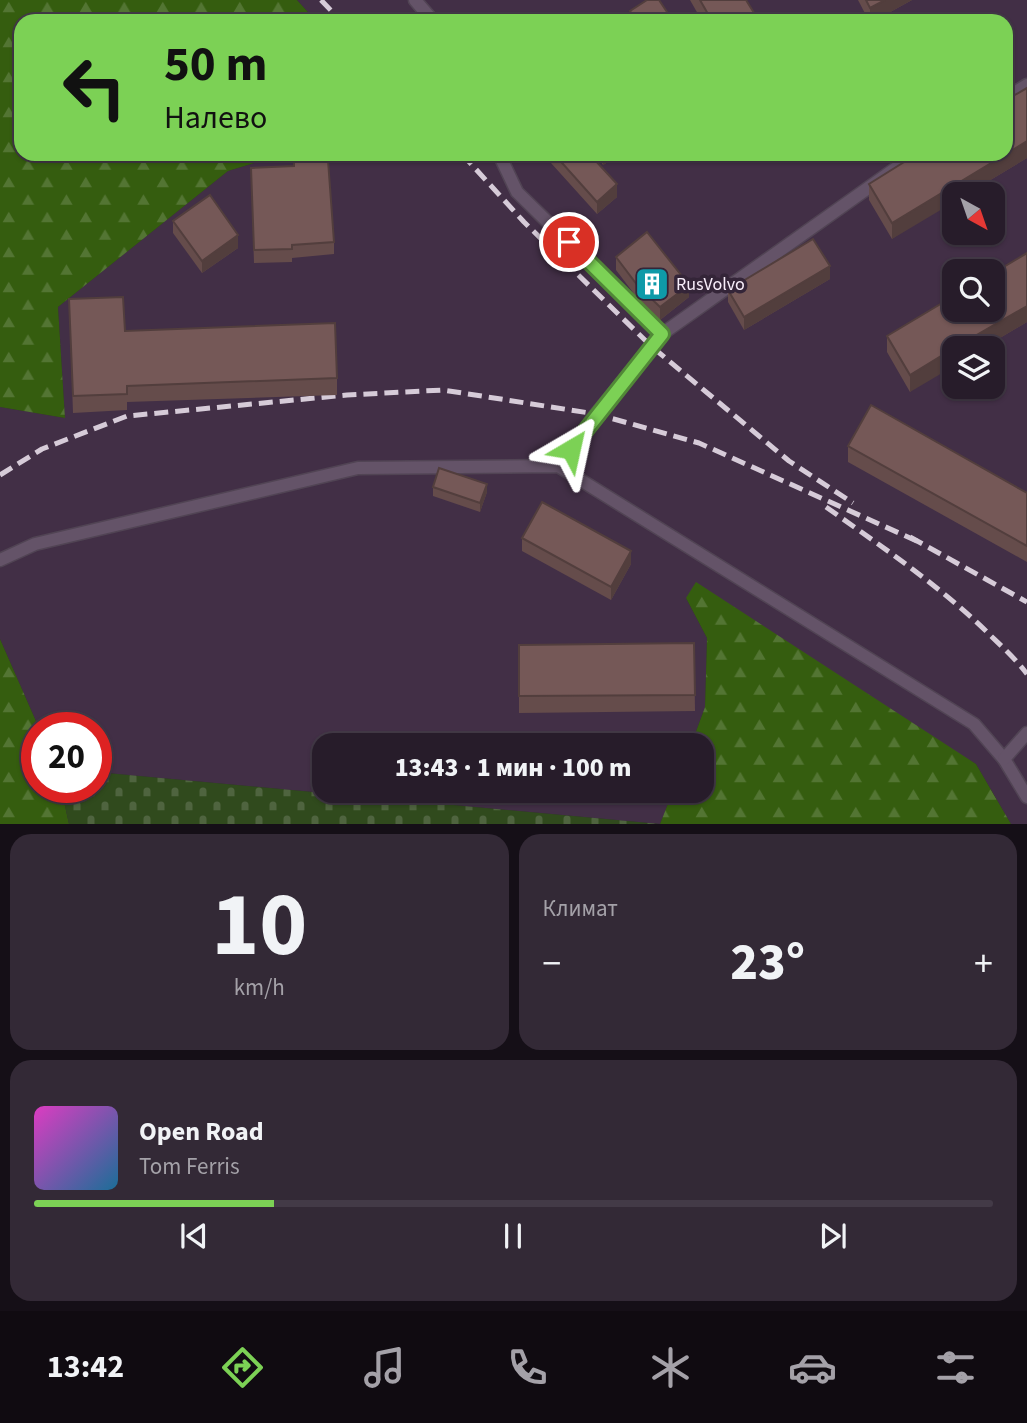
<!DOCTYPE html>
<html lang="ru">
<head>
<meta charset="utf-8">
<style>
	:root { --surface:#271c2a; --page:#332936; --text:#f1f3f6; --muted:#a4a1a8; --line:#433a47; --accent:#7cd155 }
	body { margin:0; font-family:"Source Sans 3",sans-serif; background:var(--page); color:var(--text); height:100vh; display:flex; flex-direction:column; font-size:26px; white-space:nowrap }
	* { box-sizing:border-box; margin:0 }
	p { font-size:23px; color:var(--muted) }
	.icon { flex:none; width:38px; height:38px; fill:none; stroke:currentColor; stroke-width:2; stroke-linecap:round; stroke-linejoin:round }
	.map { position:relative; height:824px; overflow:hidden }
	.sheet { display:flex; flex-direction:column; gap:10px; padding:10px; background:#150f17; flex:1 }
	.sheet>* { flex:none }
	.hud { position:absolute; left:14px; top:14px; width:999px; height:147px; border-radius:21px; box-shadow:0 2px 5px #0004,0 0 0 2px var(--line); background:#7cd155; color:#111; overflow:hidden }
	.needle { width:46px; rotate:140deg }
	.buttons { position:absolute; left:942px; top:182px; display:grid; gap:14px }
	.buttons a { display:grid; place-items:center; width:63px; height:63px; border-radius:14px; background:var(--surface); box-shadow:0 2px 5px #0004,0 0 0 2px var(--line); font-size:35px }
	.speed { position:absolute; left:21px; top:712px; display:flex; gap:14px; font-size:35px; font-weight:700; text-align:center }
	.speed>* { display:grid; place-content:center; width:91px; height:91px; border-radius:50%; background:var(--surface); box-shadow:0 2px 5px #0004,0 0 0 2px var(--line); line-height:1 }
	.speed .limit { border:10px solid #d22; background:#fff; color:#111 }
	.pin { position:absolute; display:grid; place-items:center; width:60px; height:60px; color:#fff; margin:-30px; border:4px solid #fff; border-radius:50%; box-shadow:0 2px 7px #0007 }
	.me { position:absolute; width:77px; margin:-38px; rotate:36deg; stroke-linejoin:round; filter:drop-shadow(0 0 5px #0008) }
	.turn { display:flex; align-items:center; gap:24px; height:147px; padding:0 35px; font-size:32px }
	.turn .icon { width:91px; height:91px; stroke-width:2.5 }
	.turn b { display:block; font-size:49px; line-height:60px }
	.big { font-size:52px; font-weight:800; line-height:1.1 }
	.sheet .widget { flex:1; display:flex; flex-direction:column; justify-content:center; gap:10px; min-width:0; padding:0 24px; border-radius:21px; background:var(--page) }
	.sheet .dial { align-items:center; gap:0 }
	.dial b { font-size:91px; line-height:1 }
	.song { display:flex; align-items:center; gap:21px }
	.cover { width:84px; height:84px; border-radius:10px; background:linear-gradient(135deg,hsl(310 70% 55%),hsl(200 70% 35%)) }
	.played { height:7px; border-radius:4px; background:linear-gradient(90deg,var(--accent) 25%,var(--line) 25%) }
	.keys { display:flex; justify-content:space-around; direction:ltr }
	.heat { display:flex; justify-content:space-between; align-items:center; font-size:38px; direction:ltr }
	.sheet .tiles { flex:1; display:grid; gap:10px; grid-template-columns:1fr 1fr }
	.widget:last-child { grid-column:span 2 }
	.trip { position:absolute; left:312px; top:733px; width:402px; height:70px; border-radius:21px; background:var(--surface); box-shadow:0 2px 5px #0004,0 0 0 2px var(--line); font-weight:800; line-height:70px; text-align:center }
	.tabs { display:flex; height:112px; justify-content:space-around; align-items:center; background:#100b11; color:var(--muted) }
	.tabs .icon { width:49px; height:49px }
	.tabs .current { color:var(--accent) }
	.tabs b { font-size:32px; color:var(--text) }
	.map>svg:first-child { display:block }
	.built { fill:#422f46; fill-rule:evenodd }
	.forest { fill:url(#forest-firs) }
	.cemetery { fill:url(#cemetery-stones) }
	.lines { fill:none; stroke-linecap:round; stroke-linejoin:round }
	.service-casing { stroke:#514454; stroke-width:15 }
	.service { stroke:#645368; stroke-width:12 }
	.rail { stroke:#d6cbd8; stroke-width:5; stroke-dasharray:14 7; stroke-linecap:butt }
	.wall { fill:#654c4b }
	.shaded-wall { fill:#523e3d }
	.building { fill:#755857; stroke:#523e3d; stroke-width:2 }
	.route-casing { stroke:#518837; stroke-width:18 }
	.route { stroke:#7cd155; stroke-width:12 }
	.labels { text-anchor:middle; stroke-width:7; stroke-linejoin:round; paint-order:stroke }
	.poi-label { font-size:18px; fill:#f8eefa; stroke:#342538; text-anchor:start }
</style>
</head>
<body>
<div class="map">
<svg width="1027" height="825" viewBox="0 0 1027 825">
	<defs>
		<pattern id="forest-firs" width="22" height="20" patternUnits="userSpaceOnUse" patternTransform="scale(1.75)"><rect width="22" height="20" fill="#355d0f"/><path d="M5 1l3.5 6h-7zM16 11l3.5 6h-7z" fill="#537533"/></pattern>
		<pattern id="cemetery-stones" width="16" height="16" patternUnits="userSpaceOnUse" patternTransform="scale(1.75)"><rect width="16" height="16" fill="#304a1d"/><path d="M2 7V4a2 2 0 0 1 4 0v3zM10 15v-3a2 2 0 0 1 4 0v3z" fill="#4f643f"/></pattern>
	</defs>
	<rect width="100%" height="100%" fill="#342538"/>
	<path class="built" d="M297 0H1027V824H1011L976 764 686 598 707 638 705 707 691 745 324 746V791H673L660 824 96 772V728H39L0 639V407L65 418 58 307 228 171 284 154H1006V21H316ZM954 194H992V233H954ZM954 271H992V310H954ZM954 348H992V387H954Z"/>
	<g class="forest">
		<path d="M0 0H297L316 21H21V154H284L228 171 58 307 65 418 0 407Z"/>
		<path d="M696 582 976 764 1011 824H660L673 791H702V746L691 745 705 707 707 638 686 598Z"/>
		<path d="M0 639 39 728H37V788H61L69 824H0Z"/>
	</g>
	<path class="cemetery" d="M96 772 660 824H69L61 788H96Z"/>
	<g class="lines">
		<g class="service-casing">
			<g id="service">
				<path d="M415 0 433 21"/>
				<path d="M1006 98 1027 85"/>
				<path d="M499 154 517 192 662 334"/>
				<path d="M558 466 596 414 662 334 916 154"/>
				<path d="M0 560 35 544 358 468 558 466 974 724 1004 759 1027 797"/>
				<path d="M1004 759 1027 733"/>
			</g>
		</g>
		<use href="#service" class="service"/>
		<g class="rail">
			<path d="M321 0 341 21"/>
			<path d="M462 154 524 222 651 346 789 461 853 503"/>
			<path d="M0 475 42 449 127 416 347 395 443 390 596 414 699 443 919 542"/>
			<path d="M826 507C881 546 937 584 986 631 1000 645 1015 658 1027 674"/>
			<path d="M910 537 1027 602"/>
		</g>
	</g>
	<g class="wall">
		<path d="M690 0H746L759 21H702Z"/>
		<path d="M858 0H912L874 21H869Z"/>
		<path d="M630 11 673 21H630Z"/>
		<path d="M1027 88V158L967 194H954L892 239 869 200V184Z"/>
		<path d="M551 154H621L603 165 598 156V163L617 197 597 214 551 163Z"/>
		<path d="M251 168 334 242V254L292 258V262L254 263Z"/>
		<path d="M173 221 238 248 202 273 173 233Z"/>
		<path d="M1027 253V322L983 348H954L910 392 887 352V336Z"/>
		<path d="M616 257 689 297 660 320 638 299 616 270Z"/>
		<path d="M830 279 744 330 728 302V290Z"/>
		<path d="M69 299 125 331 337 378V395L127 402V410L73 413Z"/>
		<path d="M848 446 1027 493V562L848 462Z"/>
		<path d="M433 487 487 492 480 512 433 496Z"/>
		<path d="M522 538 631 564 611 600 522 551Z"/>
		<path d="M694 643 695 711 519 713V645Z"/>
	</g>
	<g class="shaded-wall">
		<path d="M885 0H912L874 21H870V8Z"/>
		<path d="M1027 141V158L967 194H954V202L892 239V223Z"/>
		<path d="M603 154H621L603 165Z"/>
		<path d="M617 184V197L597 214V202Z"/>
		<path d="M238 235V248L202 273V261Z"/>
		<path d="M830 266V279L744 330V317Z"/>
		<path d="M689 285V297L660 320V307Z"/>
		<path d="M1027 306V322L983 348H955Z"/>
		<path d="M954 349V366L910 392V375Z"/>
		<path d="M487 484V492L480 512V503Z"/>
		<path d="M631 551V564L611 600V587Z"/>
	</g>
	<g class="building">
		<path d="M647 0H659L673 21H637L630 11Z"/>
		<path d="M700 0H746L759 21H712Z"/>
		<path d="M866 0H885L870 8Z"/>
		<path d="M1027 88V141L1006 154V100Z"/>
		<path d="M554 154H597L598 155 593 158 617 184 597 202Z"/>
		<path d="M917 154H1006L892 223 869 184Z"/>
		<path d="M328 160 334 242 292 245V249L254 250 251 168 294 166V162Z"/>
		<path d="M210 195 238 235 202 261 173 221Z"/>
		<path d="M647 232 689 285 660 307 638 286 616 257Z"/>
		<path d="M813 239 830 266 744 317 728 290Z"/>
		<path d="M1027 253V306L954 348 910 375 887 336 954 296V310H992V274Z"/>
		<path d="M123 297 125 331 335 323 337 378 127 386V394L73 396 69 299Z"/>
		<path d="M871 405 1027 493V546L848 446Z"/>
		<path d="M439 468 487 484 480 503 433 487Z"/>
		<path d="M542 502 631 551 611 587 522 538Z"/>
		<path d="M694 643 695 695 519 696V645Z"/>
	</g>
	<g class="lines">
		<g class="route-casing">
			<path id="route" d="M569 242 662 334 571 449"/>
		</g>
		<use href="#route" class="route"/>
	</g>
	<defs>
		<g id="building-square" transform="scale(1.75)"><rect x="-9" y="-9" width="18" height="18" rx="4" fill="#0f9aa8" stroke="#342538"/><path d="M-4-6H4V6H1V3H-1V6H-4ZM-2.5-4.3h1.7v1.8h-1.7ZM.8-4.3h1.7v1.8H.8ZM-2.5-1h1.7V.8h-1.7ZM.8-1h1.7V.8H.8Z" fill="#fff"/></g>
	</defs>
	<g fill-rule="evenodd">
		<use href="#building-square" x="652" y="284"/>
	</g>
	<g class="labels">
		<g class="poi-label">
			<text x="676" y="290">RusVolvo</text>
		</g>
	</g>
</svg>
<div class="buttons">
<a><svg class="needle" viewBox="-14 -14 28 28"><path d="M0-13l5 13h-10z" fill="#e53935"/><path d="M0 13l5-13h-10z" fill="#a4a1a8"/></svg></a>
<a><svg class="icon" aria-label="search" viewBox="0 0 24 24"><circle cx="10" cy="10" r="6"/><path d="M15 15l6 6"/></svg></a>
<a><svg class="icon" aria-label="layers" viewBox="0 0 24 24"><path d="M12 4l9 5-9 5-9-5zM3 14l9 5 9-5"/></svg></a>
</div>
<div class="speed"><div class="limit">20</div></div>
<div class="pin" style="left:569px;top:242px;background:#d93025"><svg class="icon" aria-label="arrive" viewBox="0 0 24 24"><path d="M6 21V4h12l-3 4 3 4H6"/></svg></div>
<svg class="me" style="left:571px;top:449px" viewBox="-20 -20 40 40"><path d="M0-17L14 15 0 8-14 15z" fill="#7cd155" stroke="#fff" stroke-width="4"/></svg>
<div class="trip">13:43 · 1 мин · 100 m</div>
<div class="hud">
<div class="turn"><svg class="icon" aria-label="left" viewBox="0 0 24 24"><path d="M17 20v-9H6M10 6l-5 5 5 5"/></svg><div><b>50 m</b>Налево</div></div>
</div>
</div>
<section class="sheet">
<div class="tiles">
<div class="widget dial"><b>10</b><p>km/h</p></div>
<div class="widget"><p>Климат</p>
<div class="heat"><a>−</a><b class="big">23°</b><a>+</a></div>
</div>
<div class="widget">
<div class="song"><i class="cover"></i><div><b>Open Road</b><p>Tom Ferris</p></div></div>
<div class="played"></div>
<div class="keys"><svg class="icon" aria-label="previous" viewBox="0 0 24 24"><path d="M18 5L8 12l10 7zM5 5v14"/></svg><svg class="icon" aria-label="pause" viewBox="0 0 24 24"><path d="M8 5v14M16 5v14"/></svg><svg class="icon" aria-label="next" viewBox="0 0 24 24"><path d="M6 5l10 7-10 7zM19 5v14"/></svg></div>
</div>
</div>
</section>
<nav class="tabs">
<b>13:42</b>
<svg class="icon current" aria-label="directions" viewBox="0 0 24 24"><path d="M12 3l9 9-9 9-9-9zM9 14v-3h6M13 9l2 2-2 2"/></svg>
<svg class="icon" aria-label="music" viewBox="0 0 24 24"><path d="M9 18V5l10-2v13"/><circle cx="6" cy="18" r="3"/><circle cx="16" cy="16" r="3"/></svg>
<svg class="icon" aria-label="phone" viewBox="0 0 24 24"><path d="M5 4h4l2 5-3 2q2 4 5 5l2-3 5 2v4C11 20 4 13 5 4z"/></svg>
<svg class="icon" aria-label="climate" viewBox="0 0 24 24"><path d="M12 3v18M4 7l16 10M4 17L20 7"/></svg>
<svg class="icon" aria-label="car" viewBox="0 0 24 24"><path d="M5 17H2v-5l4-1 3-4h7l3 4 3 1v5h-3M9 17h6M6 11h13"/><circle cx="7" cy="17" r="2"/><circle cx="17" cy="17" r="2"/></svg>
<svg class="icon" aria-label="filters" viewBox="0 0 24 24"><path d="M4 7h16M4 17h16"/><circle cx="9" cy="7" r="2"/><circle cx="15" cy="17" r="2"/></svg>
</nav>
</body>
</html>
